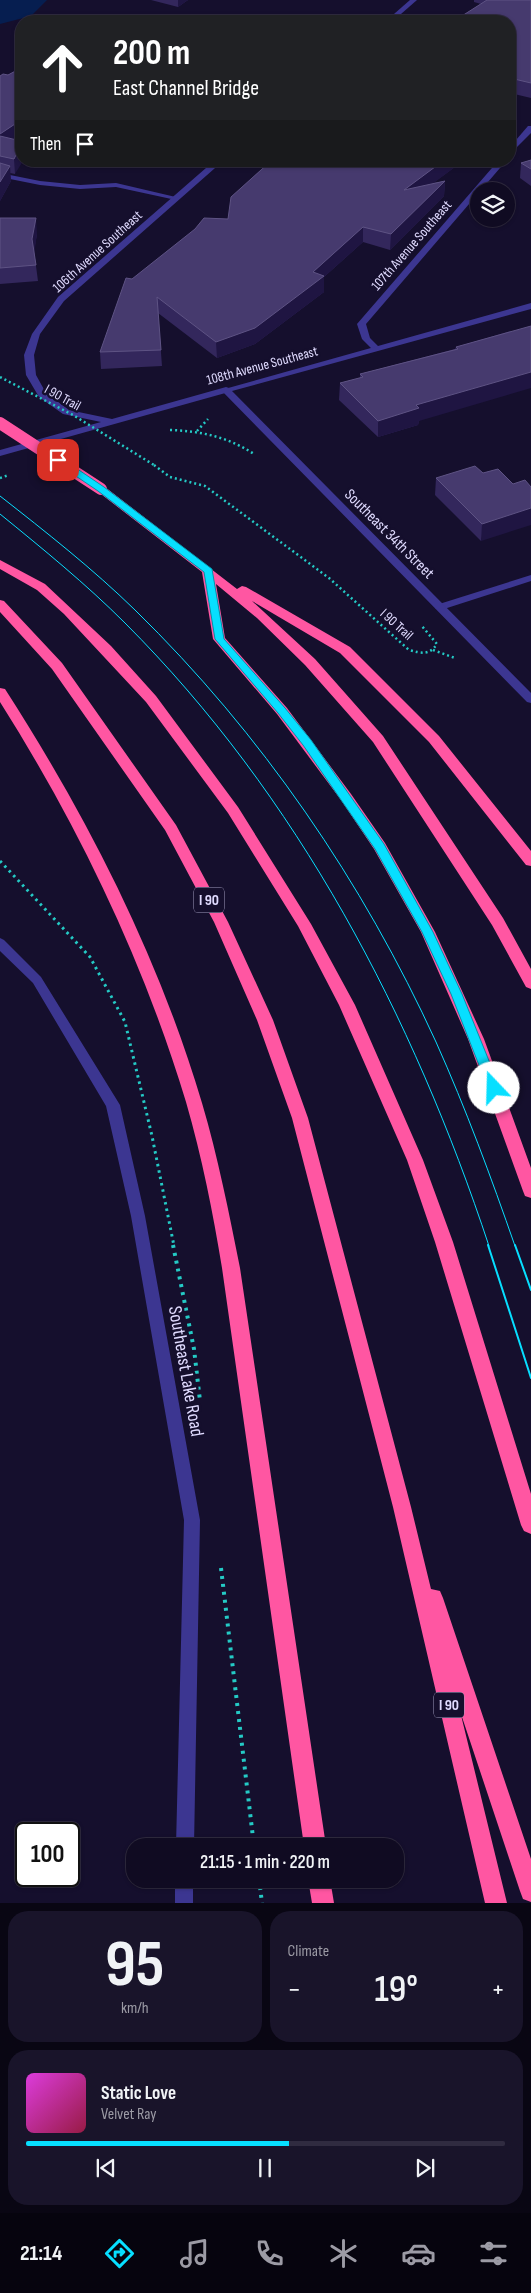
<!DOCTYPE html>
<html lang="en">
<head>
<meta charset="utf-8">
<style>
	:root { --surface:#100b22; --page:#19142a; --text:#f1f3f6; --muted:#9c9ba5; --line:#302b40; --accent:#07dfff }
	body { margin:0; font-family:"Sofia Sans Condensed",sans-serif; background:var(--page); color:var(--text); height:100vh; display:flex; flex-direction:column; font-size:19px; white-space:nowrap }
	* { box-sizing:border-box; margin:0 }
	p { font-size:16px; color:var(--muted) }
	.icon { flex:none; width:28px; height:28px; fill:none; stroke:currentColor; stroke-width:2; stroke-linecap:round; stroke-linejoin:round }
	.map { position:relative; height:1903px; overflow:hidden }
	.drawer { display:flex; flex-direction:column; gap:8px; padding:8px; background:#090613; flex:1 }
	.drawer>* { flex:none }
	.guide { position:absolute; left:15px; top:15px; width:501px; height:152px; border-radius:20px; box-shadow:0 1px 4px #0004,0 0 0 1px var(--line); background:#202124; color:#fff; overflow:hidden }
	.tools { position:absolute; left:470px; top:182px; display:grid; gap:10px }
	.tools a { display:grid; place-items:center; width:45px; height:45px; border-radius:50%; background:var(--surface); box-shadow:0 1px 4px #0004,0 0 0 1px var(--line); font-size:25px }
	.speed { position:absolute; left:15px; top:1822px; display:flex; gap:10px; font-size:25px; font-weight:700; text-align:center }
	.speed>* { display:grid; place-content:center; width:65px; height:65px; border-radius:50%; background:var(--surface); box-shadow:0 1px 4px #0004,0 0 0 1px var(--line); line-height:1 }
	.speed .limit { border:2px solid #111; border-radius:8px; background:#fff; color:#111 }
	.pin { position:absolute; display:grid; place-items:center; width:42px; height:42px; color:#fff; margin:-21px; border-radius:10px; box-shadow:0 2px 8px #0006 }
	.me { position:absolute; width:55px; margin:-28px; rotate:339deg; stroke-linejoin:round; filter:drop-shadow(0 0 4px #0008) }
	.turn { display:flex; align-items:center; gap:18px; height:105px; padding:0 15px; font-size:22px }
	.turn .icon { width:65px; height:65px; stroke-width:2.5 }
	.turn b { display:block; font-size:35px; line-height:42px }
	.then { display:flex; align-items:center; height:48px; padding:0 15px; background:#0003; gap:10px; font-size:19px }
	.big { font-size:38px; font-weight:600; line-height:1.1 }
	.drawer .card { flex:1; display:flex; flex-direction:column; justify-content:center; gap:8px; min-width:0; padding:0 18px; border-radius:20px; background:var(--page) }
	.drawer .dial { align-items:center; gap:0 }
	.dial b { font-size:65px; line-height:1 }
	.song { display:flex; align-items:center; gap:15px }
	.cover { width:60px; height:60px; border-radius:8px; background:linear-gradient(135deg,hsl(300 70% 55%),hsl(340 70% 35%)) }
	.played { height:5px; border-radius:2px; background:linear-gradient(90deg,var(--accent) 55%,var(--line) 55%) }
	.keys { display:flex; justify-content:space-around; direction:ltr }
	.heat { display:flex; justify-content:space-between; align-items:center; font-size:28px; direction:ltr }
	.drawer .tiles { flex:1; display:grid; gap:8px; grid-template-columns:1fr 1fr }
	.card:last-child { grid-column:span 2 }
	.trip { position:absolute; left:126px; top:1838px; width:278px; height:50px; border-radius:20px; background:var(--surface); box-shadow:0 1px 4px #0004,0 0 0 1px var(--line); font-weight:600; line-height:50px; text-align:center }
	.tabs { display:flex; height:80px; justify-content:space-around; align-items:center; background:#06040e; color:var(--muted) }
	.tabs .icon { width:35px; height:35px }
	.tabs .on { color:var(--accent) }
	.tabs b { font-size:22px; color:var(--text) }
	.map>svg:first-child { display:block }
	.water { fill:#061e50 }
	.lines { fill:none; stroke-linecap:round; stroke-linejoin:round }
	.path-far2 { stroke:#24cac5; stroke-width:2.5; stroke-dasharray:2 3; stroke-linecap:butt }
	.path-far1 { stroke:#24cac5; stroke-width:3; stroke-dasharray:2.5 4; stroke-linecap:butt }
	.path { stroke:#24cac5; stroke-width:4; stroke-dasharray:3 5; stroke-linecap:butt }
	.service { fill:#3c3691; fill-rule:evenodd }
	.minor { fill:#3c3691; fill-rule:evenodd }
	.tertiary { fill:#3c3691; fill-rule:evenodd }
	.motorway { fill:#ff56a2; fill-rule:evenodd }
	.tram-far1 { stroke:#07dfff; stroke-width:1 }
	.tram { stroke:#07dfff; stroke-width:2 }
	.path-bridge { stroke:#24cac5; stroke-width:2.5; stroke-dasharray:2 3; stroke-linecap:butt }
	.motorway-bridge { stroke:#ff56a2; stroke-width:12 }
	.wall { fill:#33275c }
	.shaded-wall { fill:#1f1542 }
	.building { fill:#463a6e; stroke:#5e5384 }
	.route { fill:#07dfff; stroke:#0591a6 }
	.labels { text-anchor:middle; stroke-width:5; stroke-linejoin:round; paint-order:stroke }
	.far-street-label { font-size:14px; fill:#e0dbff; stroke:#150f2d }
	.shield { fill:#150f2d; stroke:#a39ec0; stroke-width:1 }
	.shield-label { font-size:15px; font-weight:bold; fill:#e0dbff }
	.street-label { font-size:16px; fill:#e0dbff; stroke:#150f2d }
	.near-street-label { font-size:19px; fill:#e0dbff; stroke:#150f2d }
</style>
</head>
<body>
<div class="map">
<svg width="531" height="1903" viewBox="0 0 531 1903">
	<rect width="100%" height="100%" fill="#150f2d"/>
	<path class="water" d="M0 0H47L31 16 0 24Z"/>
	<g class="lines">
		<g class="path-far2">
			<path d="M170 430C201 431 228 437 254 454"/>
			<path d="M197 431 208 419"/>
			<path d="M154 465 170 477 205 486 329 578 409 650C421 653 429 656 437 644L421 625"/>
			<path d="M0 478 9 475"/>
			<path d="M433 650 455 658"/>
		</g>
		<path class="path-far1" d="M0 861 90 957 125 1022 152 1136 174 1246"/>
		<g class="path">
			<path d="M173 1245 194 1349 200 1401"/>
			<path d="M221 1568 254 1846"/>
			<path d="M259 1879 262 1903"/>
		</g>
		<g class="service">
			<path d="M197 161H211L219 165 215 167Z"/>
			<path d="M0 173 40 181 80 185 116 183 180 198 176 200 116 187 80 189 40 185 0 177Z"/>
		</g>
		<g class="minor">
			<path d="M410 0H417L393 21H386Z"/>
			<path d="M528 126H531V133L510 154V147Z"/>
			<path d="M214 161H223L64 301 40 334 34 355 36 375 46 393 69 410 112 419 226 387 229 388V392L0 456V450L101 422 63 414 39 397 26 375 24 355 32 334 58 297Z"/>
			<path d="M498 161H506L366 324 370 338 380 348 373 350 362 339 357 324Z"/>
			<path d="M531 575V581L444 609H436L435 607 436 605Z"/>
			<path d="M0 938 4 940 41 977 120 1105 145 1216 200 1520 194 1846H176L184 1520 131 1216 106 1106 33 983 0 951Z"/>
			<rect x="175" y="1879" width="18" height="24"/>
		</g>
		<path class="tertiary" d="M531 303V309L232 391 531 693V703L527 702 221 390Z"/>
		<g class="motorway">
			<path d="M101 485 105 487 237 589 242 586 246 587 350 647 439 736 531 851V866L526 865 429 742 340 653 252 601 315 659 383 736 503 918 531 969V989L526 987 492 925 373 742 305 665 257 618 216 584 225 638 287 708 351 794 385 843 435 932 484 1039 531 1168V1198L525 1196 523 1191 468 1039 421 932 374 849 341 800 277 714 213 639 202 572 97 491 95 489Z"/>
			<path d="M0 560 45 584 111 646 156 696 238 807 311 924 355 1005 423 1160 453 1242 531 1494V1534L524 1531 521 1525 435 1242 407 1160 339 1005 298 926 228 813 146 702 64 614 37 590 0 569Z"/>
			<path d="M0 600 4 601 62 663 176 825 228 922 273 1020 308 1118 411 1507 431 1589 440 1591 443 1598 531 1859V1902L523 1899 520 1891 460 1711 507 1903H485L393 1507 292 1118 257 1020 214 922 165 830 52 669 0 612Z"/>
			<path d="M0 688 5 689C88 818 158 955 202 1103 218 1157 229 1213 240 1268L326 1846H304L222 1268C213 1213 202 1157 186 1102 143 960 79 827 0 702Z"/>
			<path d="M308 1879H330L334 1903H312Z"/>
		</g>
		<g class="tram-far1">
			<path d="M0 496C46 532 93 569 135 610 261 733 363 882 436 1042 466 1109 491 1177 515 1246"/>
			<path d="M0 514C43 549 86 584 125 623 298 796 413 1016 489 1246"/>
		</g>
		<g class="tram">
			<path d="M488 1245 531 1378"/>
			<path d="M515 1245 531 1290"/>
		</g>
		<path class="path-bridge" d="M0 377 73 415 154 465"/>
		<path class="motorway-bridge" d="M0 423 101 489"/>
	</g>
	<g class="wall">
		<path d="M151 0H188L178 7Z"/>
		<path d="M474 0H531V98L510 93V21L481 4 474 2Z"/>
		<path d="M21 68V137L17 140 15 174 10 173 11 181 0 201V76L8 75Z"/>
		<path d="M531 160V186L520 178 521 163Z"/>
		<path d="M271 161H463L433 183 445 181 444 196 390 250 363 242 324 277V292L255 344 217 358 158 313 162 366 101 369 100 352 132 279 228 219Z"/>
		<path d="M0 218 37 234 34 251 38 281 0 284Z"/>
		<path d="M511 331 419 421 418 425 378 437 339 400 340 383 360 378V374L455 349 456 347Z"/>
		<path d="M498 469 481 541 435 495 436 478 483 473Z"/>
	</g>
	<g class="shaded-wall">
		<path d="M178 0H188L178 7Z"/>
		<path d="M21 120V137L0 151V134Z"/>
		<path d="M21 145V161H23L15 174 14 159Z"/>
		<path d="M443 161H463L403 206 404 190Z"/>
		<path d="M10 166 11 181 0 201V182Z"/>
		<path d="M445 181 444 196 390 250 391 234Z"/>
		<path d="M36 218 37 234 34 255 32 239Z"/>
		<path d="M363 227V242L324 277V292L255 344 217 358 216 342 313 272Z"/>
		<path d="M531 372V388L419 421 418 425 378 437V421L416 405Z"/>
		<path d="M531 508V525L481 541 482 524Z"/>
	</g>
	<g class="building">
		<path d="M487 0H531V83L510 78V21H454Z"/>
		<path d="M21 68V120L0 134V76L3 74 8 75Z"/>
		<path d="M0 136 21 141V145L14 159 0 156Z"/>
		<path d="M531 160V169L521 163Z"/>
		<path d="M271 161H443L404 190 445 181 391 234 363 227 313 272 324 276 255 328 216 342 157 297 161 350 100 352 126 278 132 279 195 229 204 218 228 219 231 197Z"/>
		<path d="M0 163 10 166 0 182Z"/>
		<path d="M0 218H36L32 239 36 265 0 268Z"/>
		<path d="M531 326V372L416 405 419 408 378 421 340 383 363 377 360 374 458 349 456 347Z"/>
		<path d="M475 466 483 473 498 469 513 484 525 480 531 487V508L482 524 436 478Z"/>
	</g>
	<path class="route" d="M55 458H61L104 487 212 569 224 639 285 708 311 740 384 844 433 932 462 994 500 1088 498 1091 494 1093 488 1088 451 994 422 932 375 849 303 745 278 713 215 639 204 572 98 491 55 462Z"/>
	<g class="labels">
		<g class="far-street-label">
			<text transform="translate(411 245) rotate(-49)" y="5">107th Avenue Southeast</text>
			<text transform="translate(97 251) rotate(-42)" y="5">106th Avenue Southeast</text>
			<text transform="translate(262 365) rotate(-15)" y="5">108th Avenue Southeast</text>
			<text transform="translate(63 397) rotate(29)" y="5">I 90 Trail</text>
			<text transform="translate(397 624) rotate(42)" y="5">I 90 Trail</text>
		</g>
		<g class="shield">
			<rect x="194" y="887.5" width="30" height="25" rx="4"/>
			<rect x="434" y="1692.5" width="30" height="25" rx="4"/>
		</g>
		<g class="shield-label">
			<text x="209" y="905">I 90</text>
			<text x="449" y="1710">I 90</text>
		</g>
		<g class="street-label">
			<text transform="translate(390 533) rotate(45)" y="6">Southeast 34th Street</text>
		</g>
		<g class="near-street-label">
			<text transform="translate(187 1371) rotate(80)" y="7">Southeast Lake Road</text>
		</g>
	</g>
</svg>
<div class="tools">
<a><svg class="icon" aria-label="layers" viewBox="0 0 24 24"><path d="M12 4l9 5-9 5-9-5zM3 14l9 5 9-5"/></svg></a>
</div>
<div class="speed"><div class="limit">100</div></div>
<div class="pin" style="left:58px;top:460px;background:#d93025"><svg class="icon" aria-label="arrive" viewBox="0 0 24 24"><path d="M6 21V4h12l-3 4 3 4H6"/></svg></div>
<svg class="me" style="left:494px;top:1088px" viewBox="-20 -20 40 40"><circle r="19" fill="#fff"/><path d="M0-13L10 11 0 6-10 11z" fill="#07dfff"/></svg>
<div class="trip">21:15 · 1 min · 220 m</div>
<div class="guide">
<div class="turn"><svg class="icon" aria-label="ahead" viewBox="0 0 24 24"><path d="M12 20V5M6 11l6-6 6 6"/></svg><div><b>200 m</b>East Channel Bridge</div></div>
<div class="then">Then<svg class="icon" aria-label="arrive" viewBox="0 0 24 24"><path d="M6 21V4h12l-3 4 3 4H6"/></svg></div>
</div>
</div>
<section class="drawer">
<div class="tiles">
<div class="card dial"><b>95</b><p>km/h</p></div>
<div class="card"><p>Climate</p>
<div class="heat"><a>−</a><b class="big">19°</b><a>+</a></div>
</div>
<div class="card">
<div class="song"><i class="cover"></i><div><b>Static Love</b><p>Velvet Ray</p></div></div>
<div class="played"></div>
<div class="keys"><svg class="icon" aria-label="previous" viewBox="0 0 24 24"><path d="M18 5L8 12l10 7zM5 5v14"/></svg><svg class="icon" aria-label="pause" viewBox="0 0 24 24"><path d="M8 5v14M16 5v14"/></svg><svg class="icon" aria-label="next" viewBox="0 0 24 24"><path d="M6 5l10 7-10 7zM19 5v14"/></svg></div>
</div>
</div>
</section>
<nav class="tabs">
<b>21:14</b>
<svg class="icon on" aria-label="directions" viewBox="0 0 24 24"><path d="M12 3l9 9-9 9-9-9zM9 14v-3h6M13 9l2 2-2 2"/></svg>
<svg class="icon" aria-label="music" viewBox="0 0 24 24"><path d="M9 18V5l10-2v13"/><circle cx="6" cy="18" r="3"/><circle cx="16" cy="16" r="3"/></svg>
<svg class="icon" aria-label="phone" viewBox="0 0 24 24"><path d="M5 4h4l2 5-3 2q2 4 5 5l2-3 5 2v4C11 20 4 13 5 4z"/></svg>
<svg class="icon" aria-label="climate" viewBox="0 0 24 24"><path d="M12 3v18M4 7l16 10M4 17L20 7"/></svg>
<svg class="icon" aria-label="car" viewBox="0 0 24 24"><path d="M5 17H2v-5l4-1 3-4h7l3 4 3 1v5h-3M9 17h6M6 11h13"/><circle cx="7" cy="17" r="2"/><circle cx="17" cy="17" r="2"/></svg>
<svg class="icon" aria-label="filters" viewBox="0 0 24 24"><path d="M4 7h16M4 17h16"/><circle cx="9" cy="7" r="2"/><circle cx="15" cy="17" r="2"/></svg>
</nav>
</body>
</html>
